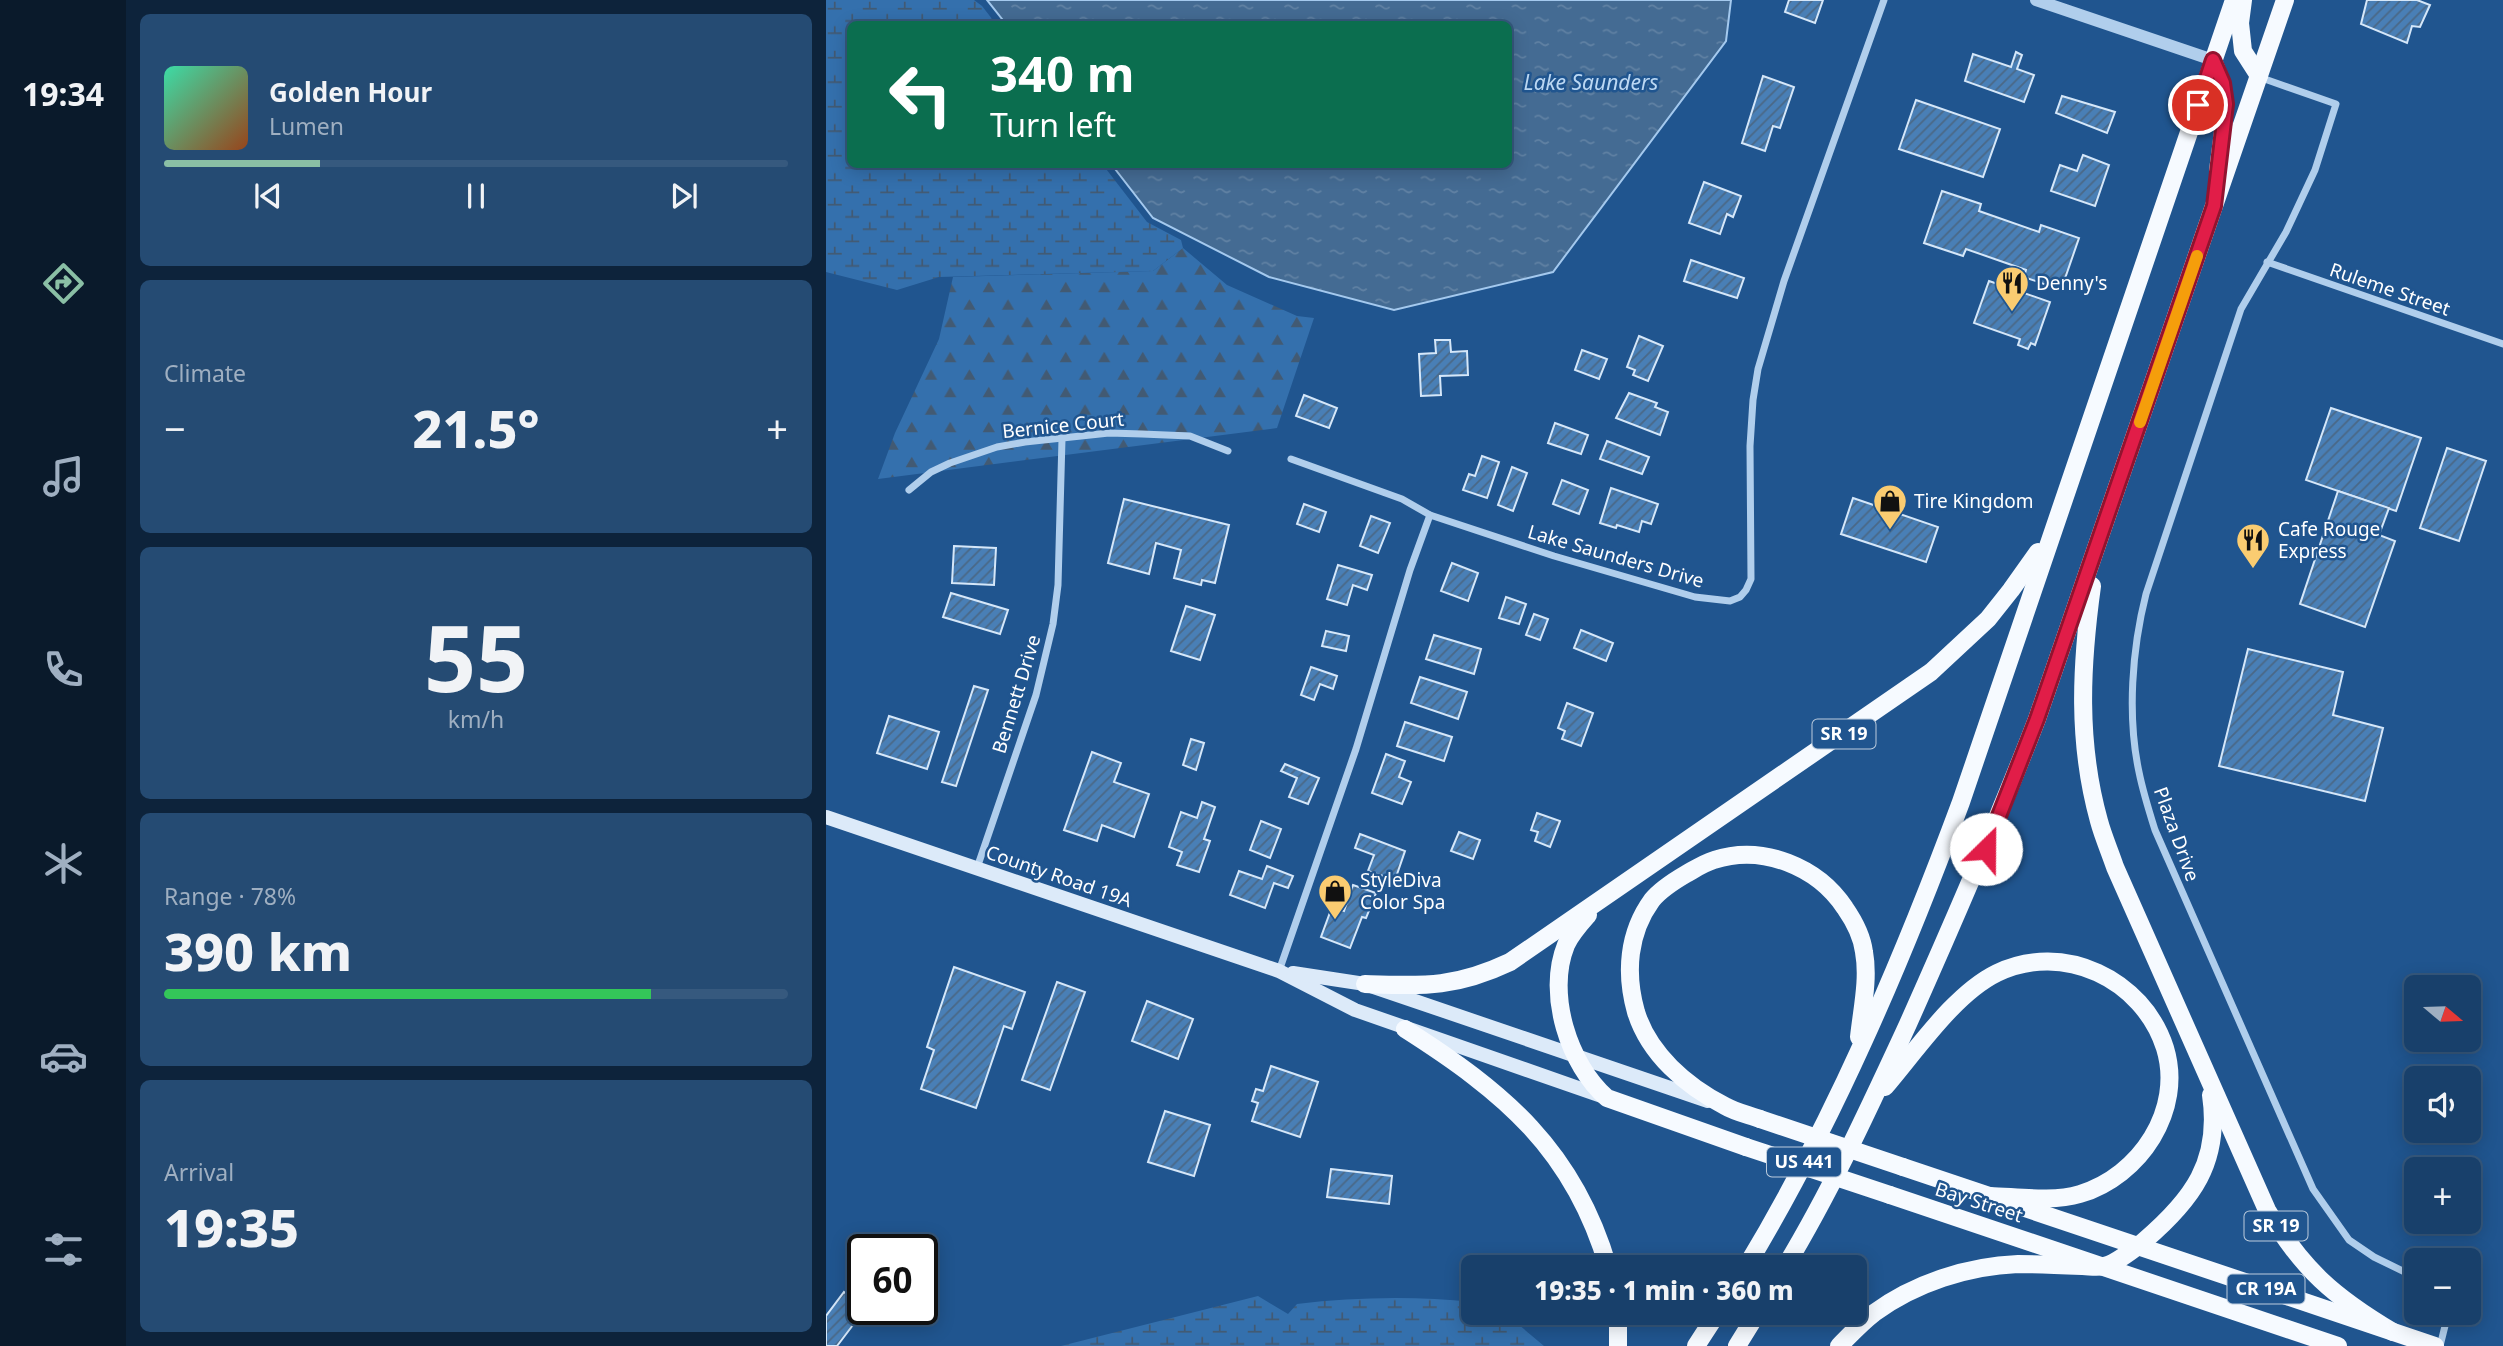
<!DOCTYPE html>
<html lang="en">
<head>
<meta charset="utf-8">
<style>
	:root { --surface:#18406b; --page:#254b73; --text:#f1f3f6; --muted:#9fafc1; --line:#36597e; --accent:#8abfa5 }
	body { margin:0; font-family:"Noto Sans",sans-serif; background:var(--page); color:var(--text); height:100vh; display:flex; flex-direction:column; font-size:26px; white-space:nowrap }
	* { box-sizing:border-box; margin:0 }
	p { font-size:23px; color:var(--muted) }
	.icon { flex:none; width:38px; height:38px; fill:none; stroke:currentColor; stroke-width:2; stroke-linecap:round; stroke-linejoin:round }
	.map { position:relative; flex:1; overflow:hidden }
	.side { display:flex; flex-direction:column; gap:14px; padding:14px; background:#0d233b; width:700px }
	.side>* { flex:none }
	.guide { position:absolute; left:21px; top:21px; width:665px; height:147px; border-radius:10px; box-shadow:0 4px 18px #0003,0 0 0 2px var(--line); background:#0b6e4f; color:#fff; overflow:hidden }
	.needle { width:46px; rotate:109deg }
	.buttons { position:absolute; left:1578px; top:975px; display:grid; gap:14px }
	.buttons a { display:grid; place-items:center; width:77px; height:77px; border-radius:10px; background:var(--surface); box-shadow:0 4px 18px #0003,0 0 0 2px var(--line); font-size:35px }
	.speed { position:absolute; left:21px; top:1234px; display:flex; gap:14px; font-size:35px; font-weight:700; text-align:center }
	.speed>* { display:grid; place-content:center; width:91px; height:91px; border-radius:50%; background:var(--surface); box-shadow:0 4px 18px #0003,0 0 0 2px var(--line); line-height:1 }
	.speed .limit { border:4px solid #111; border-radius:10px; background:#fff; color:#111 }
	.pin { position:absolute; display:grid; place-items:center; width:60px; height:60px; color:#fff; margin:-30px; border:4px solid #fff; border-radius:50%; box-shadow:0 2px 7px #0007 }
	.me { position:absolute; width:77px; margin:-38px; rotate:23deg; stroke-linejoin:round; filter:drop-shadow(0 0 5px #0008) }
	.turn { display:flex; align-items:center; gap:24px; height:147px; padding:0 28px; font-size:32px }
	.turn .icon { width:91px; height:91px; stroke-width:2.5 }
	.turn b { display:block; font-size:49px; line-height:60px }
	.big { font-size:52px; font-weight:800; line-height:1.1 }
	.side .widget { flex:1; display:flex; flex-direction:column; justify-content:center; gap:10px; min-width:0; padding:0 24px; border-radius:10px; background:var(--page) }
	.side .dial { align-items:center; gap:0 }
	.dial b { font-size:91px; line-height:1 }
	.song { display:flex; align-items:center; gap:21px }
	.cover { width:84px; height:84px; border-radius:10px; background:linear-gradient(135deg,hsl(160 70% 55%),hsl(20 70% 35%)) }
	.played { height:7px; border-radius:4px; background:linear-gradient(90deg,var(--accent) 25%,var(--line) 25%) }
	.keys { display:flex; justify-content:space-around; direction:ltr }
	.heat { display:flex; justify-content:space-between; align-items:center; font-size:38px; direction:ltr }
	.charge { height:10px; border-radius:5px; background:linear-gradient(90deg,#34c759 78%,var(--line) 0) }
	.trip { position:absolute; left:635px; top:1255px; width:406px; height:70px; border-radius:10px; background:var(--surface); box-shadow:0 4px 18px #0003,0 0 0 2px var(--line); font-weight:800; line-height:70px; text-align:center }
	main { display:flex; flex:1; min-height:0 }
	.tab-bar { display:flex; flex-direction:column; width:126px; justify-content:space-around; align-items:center; background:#0a1a2b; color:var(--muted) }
	.tab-bar .icon { width:49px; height:49px }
	.tab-bar .active { color:var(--accent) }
	.tab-bar b { font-size:32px; color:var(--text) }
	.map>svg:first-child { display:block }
	.forest { fill:url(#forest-firs) }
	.wetland { fill:url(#wetland-marsh) }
	.water { fill:url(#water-ripples); stroke:#a4c9ee; stroke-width:2 }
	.building { fill:url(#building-hatch); stroke:#d5e7f9; stroke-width:2 }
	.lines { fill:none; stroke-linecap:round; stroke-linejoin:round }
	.minor { stroke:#b0ceec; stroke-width:7 }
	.tertiary { stroke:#b0ceec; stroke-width:12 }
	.secondary { stroke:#dceaf9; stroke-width:14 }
	.primary { stroke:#f6faff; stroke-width:18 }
	.primary-bridge { stroke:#f6faff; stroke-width:18 }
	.route-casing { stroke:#92132f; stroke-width:18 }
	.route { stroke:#e11d48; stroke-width:12 }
	.slow { stroke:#f59e0b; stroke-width:12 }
	.labels { text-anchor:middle; stroke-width:5; stroke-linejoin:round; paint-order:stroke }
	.shield { fill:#20558f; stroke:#bcccdd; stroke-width:2 }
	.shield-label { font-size:18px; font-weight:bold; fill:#fff }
	.poi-label { font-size:19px; fill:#fff; stroke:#20558f; text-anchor:start }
	.street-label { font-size:19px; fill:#fff; stroke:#20558f }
	.water-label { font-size:21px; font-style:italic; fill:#bcd8f3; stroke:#20558f }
</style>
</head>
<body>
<main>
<nav class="tab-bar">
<b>19:34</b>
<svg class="icon active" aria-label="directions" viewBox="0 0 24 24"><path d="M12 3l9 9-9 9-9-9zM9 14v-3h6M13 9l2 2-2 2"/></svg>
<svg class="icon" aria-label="music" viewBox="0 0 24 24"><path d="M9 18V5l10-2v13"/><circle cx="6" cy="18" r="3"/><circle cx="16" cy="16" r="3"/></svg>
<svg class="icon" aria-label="phone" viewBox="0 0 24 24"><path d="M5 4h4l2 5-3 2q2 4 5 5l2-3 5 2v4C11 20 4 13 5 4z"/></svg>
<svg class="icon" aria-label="climate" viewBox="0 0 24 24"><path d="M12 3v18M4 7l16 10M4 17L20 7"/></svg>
<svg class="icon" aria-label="car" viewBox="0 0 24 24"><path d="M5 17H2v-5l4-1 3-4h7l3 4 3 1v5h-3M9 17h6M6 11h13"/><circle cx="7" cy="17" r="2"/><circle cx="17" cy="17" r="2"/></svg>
<svg class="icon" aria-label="filters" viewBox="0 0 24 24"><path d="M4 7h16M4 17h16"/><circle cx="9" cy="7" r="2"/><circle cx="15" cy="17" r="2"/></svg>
</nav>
<section class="side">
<div class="widget">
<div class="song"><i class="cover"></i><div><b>Golden Hour</b><p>Lumen</p></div></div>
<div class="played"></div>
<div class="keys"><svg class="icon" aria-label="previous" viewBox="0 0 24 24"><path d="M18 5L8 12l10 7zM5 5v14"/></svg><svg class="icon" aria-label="pause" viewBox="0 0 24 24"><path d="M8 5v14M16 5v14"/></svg><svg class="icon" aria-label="next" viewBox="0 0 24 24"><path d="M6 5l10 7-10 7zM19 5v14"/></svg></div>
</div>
<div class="widget"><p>Climate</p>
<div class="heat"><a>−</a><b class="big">21.5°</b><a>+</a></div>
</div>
<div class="widget dial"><b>55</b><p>km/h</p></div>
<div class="widget"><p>Range · 78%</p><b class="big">390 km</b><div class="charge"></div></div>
<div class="widget"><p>Arrival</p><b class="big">19:35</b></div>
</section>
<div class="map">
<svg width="1677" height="1346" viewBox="0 0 1677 1346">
	<defs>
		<pattern id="forest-firs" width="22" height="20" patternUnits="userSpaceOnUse" patternTransform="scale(1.75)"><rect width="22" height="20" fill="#3470ad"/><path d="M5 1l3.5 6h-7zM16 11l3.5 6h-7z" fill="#425a73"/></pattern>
		<pattern id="wetland-marsh" width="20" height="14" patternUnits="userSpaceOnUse" patternTransform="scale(1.75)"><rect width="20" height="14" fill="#3470ad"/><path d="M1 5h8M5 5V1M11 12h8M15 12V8" fill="none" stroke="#425a73"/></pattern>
		<pattern id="water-ripples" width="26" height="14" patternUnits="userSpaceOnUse" patternTransform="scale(1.75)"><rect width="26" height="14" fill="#446b93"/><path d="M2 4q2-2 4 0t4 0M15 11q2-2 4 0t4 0" fill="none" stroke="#6081a3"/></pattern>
		<pattern id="building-hatch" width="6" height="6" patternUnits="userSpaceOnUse" patternTransform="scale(1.75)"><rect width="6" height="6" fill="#497fb6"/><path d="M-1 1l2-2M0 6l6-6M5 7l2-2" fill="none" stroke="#4a6886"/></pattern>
	</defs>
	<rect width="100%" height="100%" fill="#20558f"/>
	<path class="forest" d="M357 248 401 285 471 316 488 318 451 428 52 479 69 433 113 339 127 277 327 271Z"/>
	<g class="wetland">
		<path d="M0 0H148L156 6 170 24H24V164L277 165 321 222 355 240 357 248 327 271 113 277 71 290 0 272Z"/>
		<path d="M432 1296 462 1314 471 1304C530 1297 589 1296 647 1302L648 1312 680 1314 718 1346H235Z"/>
	</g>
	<path class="water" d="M161 0H905L900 41 727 272 568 310 443 277 327 218 286 165 682 164V24H180Z"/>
	<g class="building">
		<path d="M963 0H997L989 23 959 12Z"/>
		<path d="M1541 0H1591L1604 5 1594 27 1586 26 1581 43 1535 24Z"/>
		<path d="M1190 52 1196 55 1191 69 1208 75 1198 102 1139 81 1147 54 1185 67Z"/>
		<path d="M937 76 968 87 954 128 947 126 939 151 916 143Z"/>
		<path d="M1236 96 1289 112 1281 133 1230 113Z"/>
		<path d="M1090 100 1174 129 1157 177 1073 149Z"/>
		<path d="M1257 155 1283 165 1269 206 1225 191 1234 165 1251 171Z"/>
		<path d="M878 182 915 196 907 217 901 214 894 234 863 223Z"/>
		<path d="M1116 191 1155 204 1153 211 1213 232 1215 225 1253 238 1235 290 1198 277 1200 270 1140 249 1137 256 1098 243Z"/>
		<path d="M865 260 918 278 911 298 858 281Z"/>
		<path d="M1163 281 1224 302 1209 345 1205 343 1202 349 1192 345 1194 339 1148 323Z"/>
		<path d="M813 336 837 346 822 381 807 375 809 370 801 367Z"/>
		<path d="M609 340H624L625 352 641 351 642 375 614 376 615 395 595 396 593 354 610 353Z"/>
		<path d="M756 350 781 359 773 379 749 370Z"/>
		<path d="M803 393 831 403 829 407 842 412 834 435 790 418Z"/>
		<path d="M478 395 511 408 503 428 470 416Z"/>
		<path d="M1505 408 1595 438 1570 511 1480 480Z"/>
		<path d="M729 423 762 435 755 454 722 443Z"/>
		<path d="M781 441 823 457 816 474 774 459Z"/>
		<path d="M1621 448 1660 461 1633 541 1594 528Z"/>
		<path d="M656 456 673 462 661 498 637 490 643 474 649 476Z"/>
		<path d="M686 467 701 473 687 511 672 505Z"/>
		<path d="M736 480 762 490 753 514 727 504Z"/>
		<path d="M785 488 832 504 825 524 816 521 813 532 791 525 790 528 774 523Z"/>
		<path d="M1512 491 1563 508 1553 535 1569 541 1539 627 1474 604Z"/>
		<path d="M1027 498 1112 527 1100 562 1015 534Z"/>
		<path d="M298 499 403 525 389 583 376 580 375 585 348 578 355 550 330 543 323 574 282 563Z"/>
		<path d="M478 504 500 512 493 532 471 524Z"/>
		<path d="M545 516 564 523 552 553 534 546Z"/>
		<path d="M128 546 170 548 168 585 126 583Z"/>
		<path d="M626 563 652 573 642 601 615 591Z"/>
		<path d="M512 565 546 575 541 590 527 585 521 605 501 599Z"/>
		<path d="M125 593 182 610 174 634 117 617Z"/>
		<path d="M680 597 700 604 693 624 673 618Z"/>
		<path d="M360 606 389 615 374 660 345 651Z"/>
		<path d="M708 614 722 619 714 640 700 635Z"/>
		<path d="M755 630 787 643 780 661 748 648Z"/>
		<path d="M500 631 523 636 520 651 496 646Z"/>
		<path d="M608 635 655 649 648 674 600 659Z"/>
		<path d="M1422 649 1517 672 1507 715 1557 728 1539 801 1393 766Z"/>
		<path d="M485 667 511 676 507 689 494 684 488 700 475 695Z"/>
		<path d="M594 677 641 692 632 719 585 703Z"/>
		<path d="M148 686 162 690 130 786 116 782Z"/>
		<path d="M741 703 767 713 755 746 736 739 739 731 732 728Z"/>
		<path d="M63 716 113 732 101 769 51 753Z"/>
		<path d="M579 722 626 737 618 761 571 746Z"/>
		<path d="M365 739 378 743 370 770 357 765Z"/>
		<path d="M266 752 295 763 288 782 323 794 308 837 276 825 271 841 238 830Z"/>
		<path d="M560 754 579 761 573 777 585 782 576 804 546 793Z"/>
		<path d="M459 764 493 778 482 804 463 797 471 778 455 771Z"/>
		<path d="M376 802 389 807 378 839 384 841 373 872 351 865 356 852 343 847 355 812 371 818Z"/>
		<path d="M711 813 734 821 724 847 709 841 712 832 705 830Z"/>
		<path d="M435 821 455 829 444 858 424 850Z"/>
		<path d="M633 832 654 840 647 859 625 851Z"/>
		<path d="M534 834 579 851 569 880 542 871 548 855 529 848Z"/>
		<path d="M441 866 467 876 462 888 448 883 439 908 404 895 413 871 436 879Z"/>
		<path d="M527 885 550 893 540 918 536 917 524 948 495 937 506 907 518 911Z"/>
		<path d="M128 967 199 992 186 1029 178 1026 150 1108 95 1089 108 1050 101 1047Z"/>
		<path d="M231 982 259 992 224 1090 196 1080Z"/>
		<path d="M321 1001 367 1019 352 1059 306 1041Z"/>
		<path d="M445 1066 492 1082 474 1137 426 1121 432 1103 426 1101 430 1089 437 1091Z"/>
		<path d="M339 1111 384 1125 368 1176 322 1162Z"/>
		<path d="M505 1169 566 1176 563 1204 501 1197Z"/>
		<path d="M18 1292 35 1305 25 1317 30 1321 11 1346H0V1316Z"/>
	</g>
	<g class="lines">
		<g class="minor">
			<path d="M1433 77 1510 104 1489 170 1460 232 1415 309 1320 594C1306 649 1301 716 1313 772 1317 792 1323 811 1329 830L1487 1189 1523 1240 1548 1257 1591 1278"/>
			<path d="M1441 262 1677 344"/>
			<path d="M465 459 576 499 604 515 728 556 869 597 904 601 914 597 920 590 925 579 924 446 927 400 932 369 958 281 1058 0"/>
			<path d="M83 490 105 472 124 463 171 447 199 442 283 433 316 434 364 436 402 451"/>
			<path d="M151 868 210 695 227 624 232 585 236 439"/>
			<path d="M453 971 530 749 584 570 604 515"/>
			<path d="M1614 1346 1620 1322V1312"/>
		</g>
		<path class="tertiary" d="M1210 0 1387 60"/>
		<g class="secondary">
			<path d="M0 817 453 971 529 1010 781 1098"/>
			<path d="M467 973 539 984 882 1101"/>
		</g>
		<g class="primary">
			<path d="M1417 0 1414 23 1417 51 1433 76"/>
			<path d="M1387 60C1405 103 1397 127 1392 171"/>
			<path d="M1266 586C1255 666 1251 742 1273 821 1277 836 1284 852 1289 867L1441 1210C1476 1269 1508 1297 1567 1332"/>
			<path d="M762 915C754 924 745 934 740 945 720 994 743 1065 781 1098L920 1147"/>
			<path d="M539 984C598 986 629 988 684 962L1105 672 1162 619 1185 590 1212 552"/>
			<path d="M579 1029C678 1092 748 1150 782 1267"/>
			<path d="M1059 1087C1090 1051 1128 994 1171 973 1237 941 1317 979 1339 1048 1358 1110 1314 1176 1254 1194 1227 1202 1193 1197 1164 1196"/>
			<path d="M934 1119C923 1115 909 1112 899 1106 860 1086 823 1054 810 1012 799 973 802 933 826 900 835 889 848 881 860 874 869 869 878 863 888 860 937 844 992 867 1019 908 1028 921 1036 936 1038 952 1043 979 1036 1009 1033 1037"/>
			<path d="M1077 1167 1609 1346"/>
			<path d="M1064 1195 1512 1346"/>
			<path d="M920 1267C1008 1121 1076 961 1135 802L1408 0"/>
			<path d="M959 1267C1006 1189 1044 1106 1082 1024 1127 923 1171 822 1211 719L1459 0"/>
			<path d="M792 1312V1346"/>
			<path d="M870 1346 892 1312"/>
			<path d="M911 1346 932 1312"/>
			<path d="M1013 1346C1024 1335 1035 1323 1048 1313 1089 1283 1142 1266 1192 1264 1214 1264 1235 1265 1256 1266 1263 1266 1271 1268 1278 1266 1287 1265 1310 1248 1318 1241 1366 1200 1395 1162 1385 1095"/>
		</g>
		<g class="primary-bridge">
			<path d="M934 1119 1077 1167"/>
			<path d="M920 1147 1064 1195"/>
		</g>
	</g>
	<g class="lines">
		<g class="route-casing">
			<path id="route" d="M1160 849 1211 719 1388 206 1400 104 1397 83 1387 60 1372 105"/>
		</g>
		<use href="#route" class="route"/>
		<path class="slow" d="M1314 422 1371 256"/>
	</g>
	<defs>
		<g id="restaurant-pin" transform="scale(1.75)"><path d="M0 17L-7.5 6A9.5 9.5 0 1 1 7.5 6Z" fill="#facc71" stroke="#20558f"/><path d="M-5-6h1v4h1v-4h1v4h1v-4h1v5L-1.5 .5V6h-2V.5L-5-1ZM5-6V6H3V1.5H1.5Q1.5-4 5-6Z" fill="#111"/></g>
		<g id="shop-pin" transform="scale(1.75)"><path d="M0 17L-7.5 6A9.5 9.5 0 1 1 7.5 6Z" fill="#facc71" stroke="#20558f"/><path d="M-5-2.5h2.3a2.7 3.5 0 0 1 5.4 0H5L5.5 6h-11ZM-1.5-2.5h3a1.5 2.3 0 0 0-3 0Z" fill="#111"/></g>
	</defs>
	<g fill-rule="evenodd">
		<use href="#restaurant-pin" x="1186" y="283"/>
		<use href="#shop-pin" x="1064" y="501"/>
		<use href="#restaurant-pin" x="1427" y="540"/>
		<use href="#shop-pin" x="509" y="891"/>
	</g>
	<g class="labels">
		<g class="shield">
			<rect x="986.5" y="719.5" width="63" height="29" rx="5"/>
			<rect x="941" y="1147.5" width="74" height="29" rx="5"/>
			<rect x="1418.5" y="1211.5" width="63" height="29" rx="5"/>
			<rect x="1401.5" y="1274.5" width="77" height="29" rx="5"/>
		</g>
		<g class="shield-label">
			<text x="1018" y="740">SR 19</text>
			<text x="978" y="1168">US 441</text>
			<text x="1450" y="1232">SR 19</text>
			<text x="1440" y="1295">CR 19A</text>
		</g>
		<g class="poi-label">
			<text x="1210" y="290">Denny's</text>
			<text x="1088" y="508">Tire Kingdom</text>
			<text x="1452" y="536">Cafe Rouge<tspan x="1452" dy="22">Express</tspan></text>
			<text x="534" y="887">StyleDiva<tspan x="534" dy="22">Color Spa</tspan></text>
		</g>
		<g class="street-label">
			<text transform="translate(1564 289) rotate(19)" y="7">Ruleme Street</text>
			<text transform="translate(237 425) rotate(-6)" y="7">Bernice Court</text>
			<text transform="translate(790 556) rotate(16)" y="7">Lake Saunders Drive</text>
			<text transform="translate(190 694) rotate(-73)" y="7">Bennett Drive</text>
			<text transform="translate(1351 834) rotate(70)" y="7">Plaza Drive</text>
			<text transform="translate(233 876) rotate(19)" y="7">County Road 19A</text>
			<text transform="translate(1153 1202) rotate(18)" y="7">Bay Street</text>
		</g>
		<g class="water-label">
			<text x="765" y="90">Lake Saunders</text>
		</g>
	</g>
</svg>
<div class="buttons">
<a><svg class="needle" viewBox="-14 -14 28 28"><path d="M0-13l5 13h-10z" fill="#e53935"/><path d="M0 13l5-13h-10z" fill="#9fafc1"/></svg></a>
<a><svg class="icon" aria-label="sound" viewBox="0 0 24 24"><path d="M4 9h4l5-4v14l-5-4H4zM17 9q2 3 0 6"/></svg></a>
<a>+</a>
<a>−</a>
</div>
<div class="speed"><div class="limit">60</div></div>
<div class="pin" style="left:1372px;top:105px;background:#d93025"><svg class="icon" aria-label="arrive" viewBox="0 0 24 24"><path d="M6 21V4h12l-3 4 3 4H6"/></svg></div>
<svg class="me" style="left:1160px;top:849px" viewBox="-20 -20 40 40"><circle r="19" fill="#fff"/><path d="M0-13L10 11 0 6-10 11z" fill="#e11d48"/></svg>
<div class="trip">19:35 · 1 min · 360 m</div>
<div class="guide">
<div class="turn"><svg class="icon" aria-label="left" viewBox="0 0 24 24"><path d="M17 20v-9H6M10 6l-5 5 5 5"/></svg><div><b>340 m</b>Turn left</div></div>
</div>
</div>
</main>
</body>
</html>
